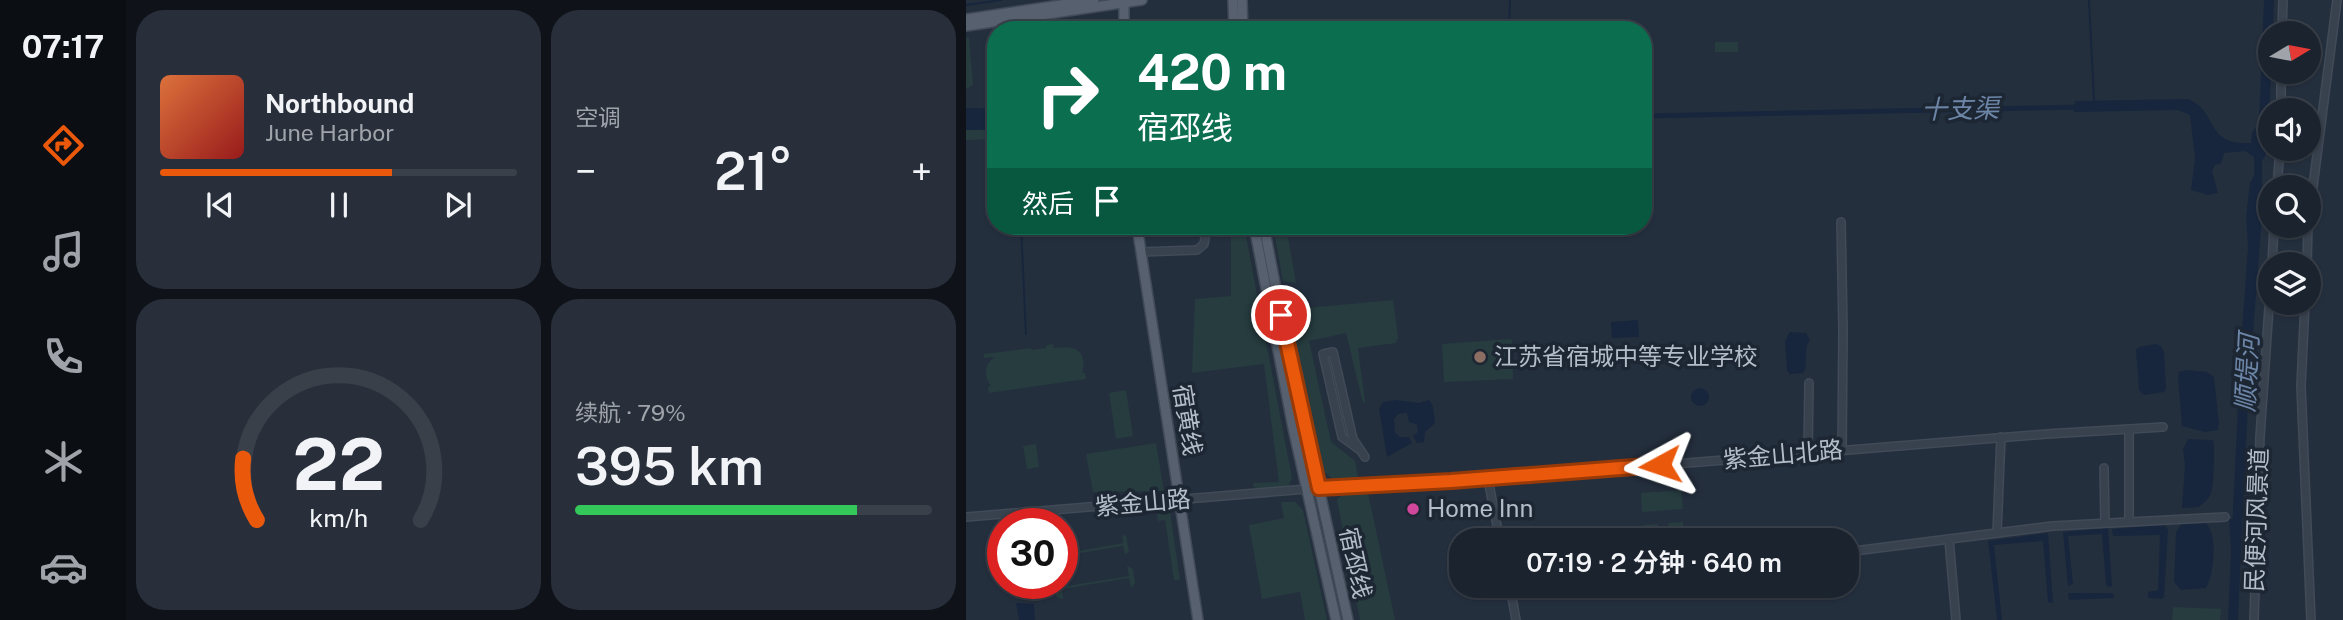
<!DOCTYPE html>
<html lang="zh">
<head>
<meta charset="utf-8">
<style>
	:root { --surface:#1b232e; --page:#282f3a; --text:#f1f3f6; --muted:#a0a4aa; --line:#39404a; --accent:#ea580c }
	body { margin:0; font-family:"Public Sans","Noto Sans SC",sans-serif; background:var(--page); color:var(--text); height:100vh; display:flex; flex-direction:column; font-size:26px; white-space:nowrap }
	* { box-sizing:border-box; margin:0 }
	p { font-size:23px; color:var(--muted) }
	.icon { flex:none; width:38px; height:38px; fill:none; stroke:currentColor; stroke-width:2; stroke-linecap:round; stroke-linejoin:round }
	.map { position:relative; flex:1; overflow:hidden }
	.sheet { display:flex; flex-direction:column; gap:10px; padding:10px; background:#0f1319; width:840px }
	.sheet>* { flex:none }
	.top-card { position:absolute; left:21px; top:21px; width:665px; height:214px; border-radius:28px; box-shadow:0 2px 5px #0004,0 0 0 2px var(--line); background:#0b6e4f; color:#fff; overflow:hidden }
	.needle { width:46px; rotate:80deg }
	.fabs { position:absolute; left:1292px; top:21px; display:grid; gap:14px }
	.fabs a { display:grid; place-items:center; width:63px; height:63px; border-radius:50%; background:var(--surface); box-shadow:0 2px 5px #0004,0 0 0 2px var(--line); font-size:35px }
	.speed { position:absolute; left:21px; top:508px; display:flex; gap:14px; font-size:35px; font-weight:700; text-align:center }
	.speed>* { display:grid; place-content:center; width:91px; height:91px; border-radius:50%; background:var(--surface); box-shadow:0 2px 5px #0004,0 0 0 2px var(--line); line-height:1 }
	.speed .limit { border:10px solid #d22; background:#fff; color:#111 }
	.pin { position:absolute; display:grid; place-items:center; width:60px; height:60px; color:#fff; margin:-30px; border:4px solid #fff; border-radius:50%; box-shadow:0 2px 7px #0007 }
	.me { position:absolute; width:77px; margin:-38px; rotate:265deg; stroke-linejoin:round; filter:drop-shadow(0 0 5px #0008) }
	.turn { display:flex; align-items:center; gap:24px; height:147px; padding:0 35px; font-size:32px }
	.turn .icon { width:91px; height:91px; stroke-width:2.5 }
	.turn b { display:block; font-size:49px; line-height:60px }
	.then { display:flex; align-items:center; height:66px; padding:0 35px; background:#0003; gap:14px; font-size:26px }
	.big { font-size:52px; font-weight:600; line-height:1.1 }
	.sheet .tile { flex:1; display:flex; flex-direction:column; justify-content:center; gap:10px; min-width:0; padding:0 24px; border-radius:28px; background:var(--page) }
	.sheet .dial { align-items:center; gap:0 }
	.dial svg { height:182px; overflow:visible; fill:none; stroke:var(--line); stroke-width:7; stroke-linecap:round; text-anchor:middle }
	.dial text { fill:var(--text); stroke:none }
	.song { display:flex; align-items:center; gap:21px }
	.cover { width:84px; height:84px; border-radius:10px; background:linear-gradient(135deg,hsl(20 70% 55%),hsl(0 70% 35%)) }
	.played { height:7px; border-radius:4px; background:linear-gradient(90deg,var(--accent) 65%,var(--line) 65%) }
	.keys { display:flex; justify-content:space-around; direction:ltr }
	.heat { display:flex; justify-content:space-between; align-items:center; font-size:38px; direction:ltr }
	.charge { height:10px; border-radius:5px; background:linear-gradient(90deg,#34c759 79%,var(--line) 0) }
	.sheet .tiles { flex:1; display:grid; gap:10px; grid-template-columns:repeat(2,1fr) }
	.trip { position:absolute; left:483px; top:528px; width:410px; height:70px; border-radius:28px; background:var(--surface); box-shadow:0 2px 5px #0004,0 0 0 2px var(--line); font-weight:600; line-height:70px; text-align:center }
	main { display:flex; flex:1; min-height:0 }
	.menu { display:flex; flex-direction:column; width:126px; justify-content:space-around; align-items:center; background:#0b0e12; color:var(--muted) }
	.menu .icon { width:49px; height:49px }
	.menu .active { color:var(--accent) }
	.menu b { font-size:32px; color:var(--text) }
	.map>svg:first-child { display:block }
	.green { fill:#263c3f }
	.water { fill:#17263c }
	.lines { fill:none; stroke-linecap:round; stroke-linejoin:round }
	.stream { stroke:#17263c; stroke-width:2 }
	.canal { stroke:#17263c; stroke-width:5 }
	.river { stroke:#17263c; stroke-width:10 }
	.minor-casing { stroke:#414a57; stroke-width:10 }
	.major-casing { stroke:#414a57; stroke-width:12 }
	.minor { stroke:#38414e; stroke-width:7 }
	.major { stroke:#56606e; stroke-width:9 }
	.route-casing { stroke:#983908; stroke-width:18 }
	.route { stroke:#ea580c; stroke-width:12 }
	.education-dot { fill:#8d6e63; stroke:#1d2633; stroke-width:2.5 }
	.hotel-dot { fill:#d1479c; stroke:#1d2633; stroke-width:2.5 }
	.labels { text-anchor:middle; stroke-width:7; stroke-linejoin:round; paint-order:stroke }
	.poi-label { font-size:24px; fill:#b4bcc9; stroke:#1d2633; text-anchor:start }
	.street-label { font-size:24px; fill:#b4bcc9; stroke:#1d2633 }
	.water-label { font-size:26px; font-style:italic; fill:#6d86a8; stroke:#1d2633 }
</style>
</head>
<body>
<main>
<nav class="menu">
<b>07:17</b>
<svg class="icon active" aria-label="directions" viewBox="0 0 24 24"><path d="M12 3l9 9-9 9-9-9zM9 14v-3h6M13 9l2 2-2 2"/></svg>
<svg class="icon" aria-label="music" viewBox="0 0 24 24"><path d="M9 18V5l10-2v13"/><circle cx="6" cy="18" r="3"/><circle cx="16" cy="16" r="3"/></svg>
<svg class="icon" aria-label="phone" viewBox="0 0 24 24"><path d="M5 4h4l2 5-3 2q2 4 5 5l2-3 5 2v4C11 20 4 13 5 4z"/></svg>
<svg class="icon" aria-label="climate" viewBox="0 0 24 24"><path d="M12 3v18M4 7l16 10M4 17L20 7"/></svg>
<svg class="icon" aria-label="car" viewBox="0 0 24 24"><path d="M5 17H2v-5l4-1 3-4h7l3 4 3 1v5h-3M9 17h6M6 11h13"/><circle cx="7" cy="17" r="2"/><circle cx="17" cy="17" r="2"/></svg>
</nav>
<section class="sheet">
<div class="tiles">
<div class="tile">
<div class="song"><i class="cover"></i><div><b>Northbound</b><p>June Harbor</p></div></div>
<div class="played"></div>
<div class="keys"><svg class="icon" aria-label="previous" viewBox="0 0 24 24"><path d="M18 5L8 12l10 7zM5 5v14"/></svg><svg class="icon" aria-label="pause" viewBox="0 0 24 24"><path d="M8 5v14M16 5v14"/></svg><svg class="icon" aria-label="next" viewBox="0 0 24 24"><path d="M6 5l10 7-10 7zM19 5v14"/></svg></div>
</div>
<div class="tile"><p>空调</p>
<div class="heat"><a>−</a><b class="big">21°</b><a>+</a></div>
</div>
<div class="tile dial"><svg viewBox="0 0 100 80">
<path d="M14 69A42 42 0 1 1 86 69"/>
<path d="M14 69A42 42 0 0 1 8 42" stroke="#ea580c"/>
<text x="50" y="56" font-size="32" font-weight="700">22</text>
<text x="50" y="72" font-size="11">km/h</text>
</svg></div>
<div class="tile"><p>续航 · 79%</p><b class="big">395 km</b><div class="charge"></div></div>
</div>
</section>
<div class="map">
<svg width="1377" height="620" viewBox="0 0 1377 620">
	<rect width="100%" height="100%" fill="#242f3e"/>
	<g class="green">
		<path d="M3 37 7 85 0 89V38Z"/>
		<rect x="749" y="42" width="23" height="10"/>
		<path d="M0 130H30V139L0 140Z"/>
		<path d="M275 226H278L326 478 322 487 295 490 288 487 287 483 313 482 298 364 226 373 229 299 265 296V237L276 236Z"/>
		<path d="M307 226H320L330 283 317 281Z"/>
		<path d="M427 300 432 337 430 343 392 348 399 402 397 403 380 333 343 341 365 442 389 461 392 477 368 480 355 469 323 315 329 309Z"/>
		<path d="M543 339 546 340 547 379 478 382 476 344Z"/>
		<path d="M87 344 88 348C108 345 122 349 116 373H119L120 379 23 393 22 387 25 386C17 375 18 365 29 357L18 358V354L65 348 66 350 80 348 81 345Z"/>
		<path d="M160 390 167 436 150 439 143 393Z"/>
		<path d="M190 443 198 491 127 492 120 454Z"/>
		<path d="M70 444 73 467 61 469 57 446Z"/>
		<path d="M715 490 717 509 676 512 675 493Z"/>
		<path d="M402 493 429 620H394L371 500 377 494Z"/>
		<path d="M315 502H329L337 510 361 620H339L334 592 296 599 283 525 318 518Z"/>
		<path d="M204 512 214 580H208L199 520 192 521 191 514Z"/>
		<path d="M717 522 718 541H704L702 523Z"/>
		<path d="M692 524 693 541H678L677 525Z"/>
		<path d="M156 534 160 536 163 551 159 555 157 546 96 556V554L157 543Z"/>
		<path d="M161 566 167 569 169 583 165 588 163 578 96 589 97 599C89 598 87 591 88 583H94L95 587 163 576Z"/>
		<path d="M1207 607 1255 609 1254 620H1206Z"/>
	</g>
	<g class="water">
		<path d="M1222 99C1254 112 1237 145 1285 143L1286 132 1296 121 1297 109H1303C1303 123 1304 152 1296 161V216L1284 374 1273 373 1282 247 1280 217 1284 183 1288 175V157L1279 151 1258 153 1255 164 1249 165 1246 171 1252 193 1242 195 1225 190 1229 158 1224 115 1212 110 1108 112 1109 101Z"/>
		<rect x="0" y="108" width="30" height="22"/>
		<path d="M672 320 673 337 646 338 645 322Z"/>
		<path d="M824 332 840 333 844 340C836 351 844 364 837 373L824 374 821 371 819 341Z"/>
		<path d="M1190 344 1195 346 1198 352 1200 389 1198 392 1178 395 1173 390 1170 350 1173 347Z"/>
		<path d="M1221 370 1241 372 1248 377 1253 423 1252 430 1239 432 1216 426 1212 377 1213 372Z"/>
		<circle cx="734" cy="397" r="9"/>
		<path d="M429 400 453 403 463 400 467 406 469 423 459 432 458 442 451 443 447 436 452 432 451 425 443 422 441 413 432 414 428 419 429 432 434 437H443L446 443 421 457 413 409 417 402Z"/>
		<path d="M1222 439 1247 440C1249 446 1248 487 1245 493 1243 499 1238 503 1233 507L1216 508 1219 465 1217 449Z"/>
		<path d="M1263 519H1274L1276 529 1272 620H1262L1265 551Z"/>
		<path d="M1240 523C1252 534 1248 575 1240 588L1215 590 1208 582 1210 533 1215 524Z"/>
		<path d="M1199 525 1202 530 1198 597 1196 599 1182 598V592L1192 590 1194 535 1147 536 1146 529Z"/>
		<path d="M1142 528 1146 586 1142 587 1140 584 1136 534 1102 536 1107 584 1102 586 1097 532Z"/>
		<path d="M1082 533 1087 603 1082 602 1077 541 1028 545 1036 620H1031L1022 541Z"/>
		<path d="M1102 593H1147L1148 598 1103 600Z"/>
		<path d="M50 603 68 604 69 620H53Z"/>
	</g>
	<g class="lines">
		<g class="stream">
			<path d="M1123 0 1128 100"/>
			<path d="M0 5 36 0"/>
			<path d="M68 30V19"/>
			<path d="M543 30 544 0"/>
			<path d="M55 226 60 334"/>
		</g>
		<path class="canal" d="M677 116 1116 107"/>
		<g class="river">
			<path d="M1298 122 1303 0"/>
			<path d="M1271 530 1279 363"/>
		</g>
		<g class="minor-casing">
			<g id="minor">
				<path d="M1316 33 1317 0"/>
				<path d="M1315 110V72"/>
				<path d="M1311 187 1314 149"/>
				<path d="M875 222 877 330 876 450"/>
				<path d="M175 252 231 250 238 244 241 226"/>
				<path d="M1306 264 1308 226"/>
				<path d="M1341 264 1342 225 1371 0"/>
				<path d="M1339 303 1335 386 1345 620"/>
				<path d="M394 450 376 437 357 354 367 352 387 439 399 457"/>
				<path d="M842 453 843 383"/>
				<path d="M1138 468 1139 523"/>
				<path d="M522 479 534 541"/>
				<path d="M0 517 353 488 560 476 1081 434 1197 427"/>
				<path d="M1163 521V429"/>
				<path d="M1031 533 1035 437"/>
				<path d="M983 539 990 620"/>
				<path d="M888 551 1087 526 1259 517"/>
				<path d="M544 586 550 620"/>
				<path d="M1288 620 1294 437 1304 293"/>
			</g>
		</g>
		<g class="major-casing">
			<g id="major">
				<path d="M267 0 268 30"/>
				<path d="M276 0 277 30"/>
				<path d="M0 19 128 0"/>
				<path d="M0 26 176 0"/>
				<path d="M158 30V0"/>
				<path d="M171 226 232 620"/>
				<path d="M288 226 327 428 370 620"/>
				<path d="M298 226 315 315 382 620"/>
			</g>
		</g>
		<use href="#minor" class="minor"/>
		<use href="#major" class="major"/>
	</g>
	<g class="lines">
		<g class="route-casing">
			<path id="route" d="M315 315 353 488 485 481 694 465"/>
		</g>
		<use href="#route" class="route"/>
	</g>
	<circle class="education-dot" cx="514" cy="357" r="7"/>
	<circle class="hotel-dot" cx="447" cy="509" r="7"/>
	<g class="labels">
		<g class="poi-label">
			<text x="528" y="365">江苏省宿城中等专业学校</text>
			<text x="461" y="517">Home Inn</text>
		</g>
		<g class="street-label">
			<text transform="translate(221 420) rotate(81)" y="8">宿黄线</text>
			<text transform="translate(817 455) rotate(-5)" y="8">紫金山北路</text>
			<text transform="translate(177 503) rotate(-5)" y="8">紫金山路</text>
			<text transform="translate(1291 520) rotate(-88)" y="8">民便河风景道</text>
			<text transform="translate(389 563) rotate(78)" y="8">宿邳线</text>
		</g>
		<g class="water-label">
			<text transform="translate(994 109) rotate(-1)" y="9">十支渠</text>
			<text transform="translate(1281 373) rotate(-87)" y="9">顺堤河</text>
		</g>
	</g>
</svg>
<div class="fabs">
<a><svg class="needle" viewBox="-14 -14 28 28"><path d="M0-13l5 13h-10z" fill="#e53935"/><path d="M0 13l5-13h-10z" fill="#a0a4aa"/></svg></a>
<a><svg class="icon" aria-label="sound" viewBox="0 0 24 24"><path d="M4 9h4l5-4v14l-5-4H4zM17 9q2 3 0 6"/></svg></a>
<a><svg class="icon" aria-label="search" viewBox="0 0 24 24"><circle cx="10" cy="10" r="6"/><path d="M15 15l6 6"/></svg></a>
<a><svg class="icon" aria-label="layers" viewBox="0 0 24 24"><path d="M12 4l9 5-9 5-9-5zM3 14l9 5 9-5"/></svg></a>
</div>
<div class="speed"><div class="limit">30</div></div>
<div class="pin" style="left:315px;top:315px;background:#d93025"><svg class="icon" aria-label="arrive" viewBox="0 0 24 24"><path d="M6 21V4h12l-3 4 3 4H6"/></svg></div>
<svg class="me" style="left:694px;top:465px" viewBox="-20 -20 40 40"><path d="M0-17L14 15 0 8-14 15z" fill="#ea580c" stroke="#fff" stroke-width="4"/></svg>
<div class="trip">07:19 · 2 分钟 · 640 m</div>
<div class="top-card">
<div class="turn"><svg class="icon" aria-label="right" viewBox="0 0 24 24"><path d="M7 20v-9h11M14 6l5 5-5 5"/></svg><div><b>420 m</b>宿邳线</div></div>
<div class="then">然后<svg class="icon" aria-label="arrive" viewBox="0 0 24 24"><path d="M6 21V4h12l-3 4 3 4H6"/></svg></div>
</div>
</div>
</main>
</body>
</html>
